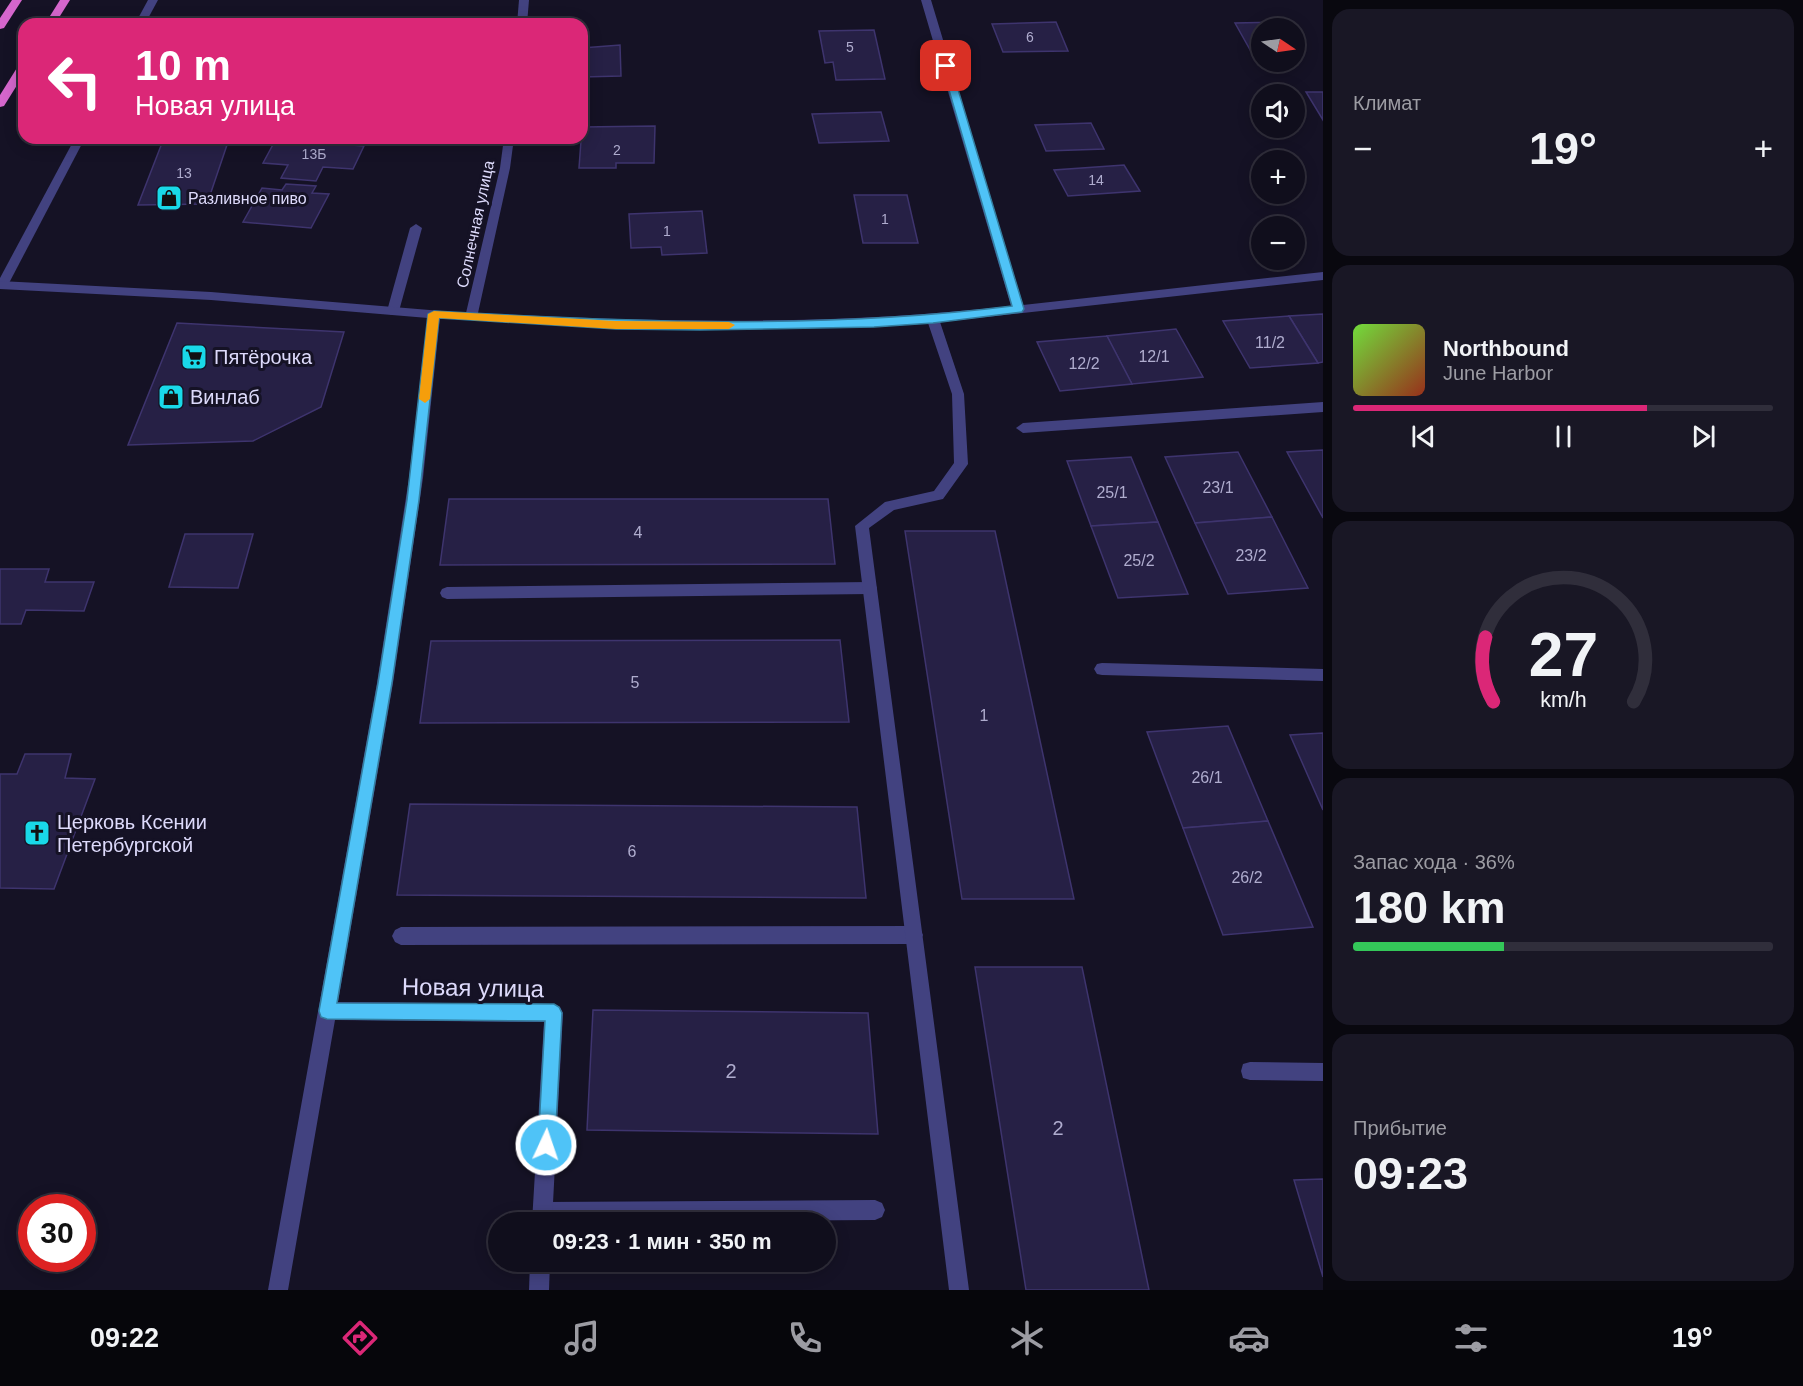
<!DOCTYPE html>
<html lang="ru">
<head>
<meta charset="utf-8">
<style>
	:root { --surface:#100e1c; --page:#191725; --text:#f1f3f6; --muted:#9c9ca3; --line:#302e3b; --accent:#db2777 }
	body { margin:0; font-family:Helvetica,sans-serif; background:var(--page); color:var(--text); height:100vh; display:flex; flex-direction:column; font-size:22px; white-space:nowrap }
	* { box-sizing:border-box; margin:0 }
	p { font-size:20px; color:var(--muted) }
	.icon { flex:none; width:33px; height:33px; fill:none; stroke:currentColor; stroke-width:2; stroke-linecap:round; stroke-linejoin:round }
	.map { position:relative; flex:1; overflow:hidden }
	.drawer { display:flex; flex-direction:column; gap:9px; padding:9px; background:#09080f; width:480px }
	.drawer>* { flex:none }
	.hud { position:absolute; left:18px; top:18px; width:570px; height:126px; border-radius:18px; box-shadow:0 3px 15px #0003,0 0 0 2px var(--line); background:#db2777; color:#fff; overflow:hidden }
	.needle { width:39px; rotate:103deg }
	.fabs { position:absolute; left:1251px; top:18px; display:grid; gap:12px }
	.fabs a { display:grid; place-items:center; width:54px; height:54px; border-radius:50%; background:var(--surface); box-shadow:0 3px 15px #0003,0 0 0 2px var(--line); font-size:30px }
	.speed { position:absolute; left:18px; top:1194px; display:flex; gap:12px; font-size:30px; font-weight:700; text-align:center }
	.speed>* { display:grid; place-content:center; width:78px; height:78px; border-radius:50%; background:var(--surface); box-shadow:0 3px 15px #0003,0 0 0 2px var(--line); line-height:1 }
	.speed .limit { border:9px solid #d22; background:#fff; color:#111 }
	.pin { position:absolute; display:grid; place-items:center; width:51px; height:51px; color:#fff; margin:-26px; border-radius:12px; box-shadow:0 3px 9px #0006 }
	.me { position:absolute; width:66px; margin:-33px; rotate:3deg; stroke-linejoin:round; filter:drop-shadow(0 0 4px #0008) }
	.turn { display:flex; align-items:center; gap:21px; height:126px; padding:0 18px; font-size:27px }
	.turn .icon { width:78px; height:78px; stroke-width:2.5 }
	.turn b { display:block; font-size:42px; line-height:51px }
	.big { font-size:45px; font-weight:700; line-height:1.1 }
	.drawer .card { flex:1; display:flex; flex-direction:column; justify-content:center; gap:9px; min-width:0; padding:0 21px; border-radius:18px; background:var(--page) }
	.drawer .dial { align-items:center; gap:0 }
	.dial svg { height:156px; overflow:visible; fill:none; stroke:var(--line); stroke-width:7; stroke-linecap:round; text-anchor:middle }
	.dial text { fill:var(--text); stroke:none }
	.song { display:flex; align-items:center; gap:18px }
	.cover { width:72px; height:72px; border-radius:9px; background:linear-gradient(135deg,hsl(100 70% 55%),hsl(10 70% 35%)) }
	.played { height:6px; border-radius:3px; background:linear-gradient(90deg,var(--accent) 70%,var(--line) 70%) }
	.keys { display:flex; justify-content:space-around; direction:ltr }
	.heat { display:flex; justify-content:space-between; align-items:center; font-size:33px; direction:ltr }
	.charge { height:9px; border-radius:4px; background:linear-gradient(90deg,#34c759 36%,var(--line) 0) }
	.trip { position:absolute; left:488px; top:1212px; width:348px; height:60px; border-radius:30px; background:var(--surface); box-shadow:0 3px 15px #0003,0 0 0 2px var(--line); font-weight:700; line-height:60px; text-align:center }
	.dock { display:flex; height:96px; justify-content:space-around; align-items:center; background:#06060b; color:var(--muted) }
	.dock .icon { width:42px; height:42px }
	.dock .active { color:var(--accent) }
	.dock b { font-size:27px; color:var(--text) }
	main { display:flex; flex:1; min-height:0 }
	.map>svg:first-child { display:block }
	.building { fill:#262045; stroke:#3e346e; stroke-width:1.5 }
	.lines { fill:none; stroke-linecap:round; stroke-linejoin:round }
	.service { fill:#424280; fill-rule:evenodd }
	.minor { fill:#424280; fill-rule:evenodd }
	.trunk { fill:#d566cc; fill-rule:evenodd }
	.route { fill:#4fc3f7; stroke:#337fa1; stroke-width:1.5 }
	.slow { fill:#f59e0b }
	.labels { text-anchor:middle; stroke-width:6; stroke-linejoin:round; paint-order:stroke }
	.far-number-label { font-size:14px; fill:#afacce }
	.far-poi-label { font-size:16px; fill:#dddafb; stroke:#151225; text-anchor:start }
	.far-street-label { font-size:16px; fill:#dddafb; stroke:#151225 }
	.number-label { font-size:16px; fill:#afacce }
	.poi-label { font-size:20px; fill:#dddafb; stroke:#151225; text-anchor:start }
	.near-number-label { font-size:20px; fill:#afacce }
	.near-street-label { font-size:24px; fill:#dddafb; stroke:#151225 }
</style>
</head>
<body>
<main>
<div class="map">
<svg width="1323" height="1290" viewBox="0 0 1323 1290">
	<rect width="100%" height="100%" fill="#151225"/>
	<g class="building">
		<path d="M1056 22 1068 51 1003 52 992 24Z"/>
		<path d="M1285 22 1289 28H1262V54L1253 55 1235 23Z"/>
		<path d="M874 30 885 79 836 80 833 62 825 63 819 31Z"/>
		<path d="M620 45 621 76 582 77V48Z"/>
		<path d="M1306 92H1323V120Z"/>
		<path d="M881 112 889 141 819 143 812 114Z"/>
		<path d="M1091 123 1104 149 1046 151 1035 125Z"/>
		<path d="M655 126 654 163H616V168H579L582 127Z"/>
		<path d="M190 138H238L237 141 228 142 207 204 138 205 162 143 189 142Z"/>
		<path d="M276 139 364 146 353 169 323 167 316 181 281 178 288 165 263 163Z"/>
		<path d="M1124 165 1140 191 1068 196 1054 170Z"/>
		<path d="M286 184 316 186 312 193 329 194 311 228 243 222 262 188 282 190Z"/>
		<path d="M854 195H907L918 243H863Z"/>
		<path d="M702 211 707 253 662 255 661 247 631 248 629 214Z"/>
		<path d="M1323 314V362L1318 363 1289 316Z"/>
		<path d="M1289 316 1318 363 1250 368 1223 321Z"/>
		<path d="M177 323 344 332 321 407 253 441 128 445Z"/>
		<path d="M1176 329 1203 377 1132 384 1107 336Z"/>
		<path d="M1107 336 1132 384 1060 391 1037 342Z"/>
		<path d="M1323 450V518L1287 452Z"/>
		<path d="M1238 452 1272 517 1195 523 1165 457Z"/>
		<path d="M1131 457 1158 522 1091 526 1067 461Z"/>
		<path d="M449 499H828L835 564 440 565Z"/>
		<path d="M1272 517 1308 588 1228 594 1195 523Z"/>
		<path d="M1158 522 1188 594 1118 598 1091 526Z"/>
		<path d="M905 531H995L1074 899H962Z"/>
		<path d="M185 534H253L238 588 169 587Z"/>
		<path d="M0 569H49L45 582H94L84 611 26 610 21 624H0Z"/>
		<path d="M840 640 849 722 420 723 431 641Z"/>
		<path d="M1228 726 1268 821 1183 828 1147 732Z"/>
		<path d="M1323 733V810L1290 735Z"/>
		<path d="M25 754H71L65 778 95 779 54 889 0 888V774H17Z"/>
		<path d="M410 804 857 807 866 898 397 895Z"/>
		<path d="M1268 821 1313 927 1223 935 1183 828Z"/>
		<path d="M975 967H1082L1149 1290H1026Z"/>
		<path d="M593 1010 868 1013 878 1134 587 1130Z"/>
		<path d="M1323 1179V1277L1294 1180Z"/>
	</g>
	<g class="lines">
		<g class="service">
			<path d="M148 0H158L145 24H135Z"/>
			<path d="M75 138H85L8 285 0 288V278Z"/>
			<path d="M416 224 422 228 399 311 393 315 389 314 387 311 410 228Z"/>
			<path d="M1323 402V412L1023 433 1016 428 1023 423Z"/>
			<path d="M870 582 875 584 877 588 875 592 870 594 447 599 442 597 440 593 442 589 447 587Z"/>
			<path d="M1102 663 1323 669V681L1102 675 1097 674 1094 669 1097 664Z"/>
			<path d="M914 926 920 929 923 935 920 941 914 944 401 945 395 942 392 936 395 930 401 927Z"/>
			<path d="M1250 1062 1323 1063V1081L1250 1080 1243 1078 1241 1071 1243 1064Z"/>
			<path d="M875 1200 882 1203 885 1210 882 1217 875 1220 543 1222 536 1219 533 1212 536 1205 543 1202Z"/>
		</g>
		<g class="minor">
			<path d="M519 0H529L527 24H517Z"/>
			<path d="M921 0H931L1023 305 1323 272V280L940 322 964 394 968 464 943 499 894 510 869 528 969 1290H949L855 526 885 502 934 491 954 463 952 394 928 323 700 330 616 329 440 318 423 478 393 683 338 1002 554 1004 560 1007 563 1013 552 1222H532L544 1022 335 1020 288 1290H268L377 683 409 478 428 318 211 300 0 289V281L211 292 466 313 500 168 504 138H514L510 168 478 313C656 323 834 326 1011 306Z"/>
			<path d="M530 1262H550L549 1290H529Z"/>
		</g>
		<g class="trunk">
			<path d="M12 0H22L4 28 0 29V18Z"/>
			<path d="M60 0H70L55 24H45Z"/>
			<path d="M24 62V74L4 106 0 107V95L20 63Z"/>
		</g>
	</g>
	<path class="route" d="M946 63 951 66 1024 309 1022 312 933 323 874 327 700 330 616 329 439 318 419 500 392 683 337 1003 554 1004 559 1007 562 1013 555 1145 553 1152 546 1154 540 1152 538 1145 545 1021 327 1019 321 1017 319 1011 378 683 407 500 428 314 434 311C627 322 820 330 1012 306L942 66Z"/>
	<path class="slow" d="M434 311 616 321 729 322 735 325 729 329H616L439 318 430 399 425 403 419 399 428 314Z"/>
	<defs>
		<g id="shop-square" transform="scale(1.35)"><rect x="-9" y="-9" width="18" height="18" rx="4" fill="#19d9e8" stroke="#151225"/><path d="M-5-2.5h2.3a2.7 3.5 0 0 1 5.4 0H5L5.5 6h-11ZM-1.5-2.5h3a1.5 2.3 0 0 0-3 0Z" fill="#111"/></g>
		<g id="supermarket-square" transform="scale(1.35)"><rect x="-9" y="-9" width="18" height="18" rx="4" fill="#19d9e8" stroke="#151225"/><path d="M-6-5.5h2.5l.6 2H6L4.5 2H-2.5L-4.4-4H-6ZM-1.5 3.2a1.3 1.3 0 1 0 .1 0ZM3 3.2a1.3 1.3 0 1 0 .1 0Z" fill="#111"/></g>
		<g id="church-square" transform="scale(1.35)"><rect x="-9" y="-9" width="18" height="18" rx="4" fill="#19d9e8" stroke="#151225"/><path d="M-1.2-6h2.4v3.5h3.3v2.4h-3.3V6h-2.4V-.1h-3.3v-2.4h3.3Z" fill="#111"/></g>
	</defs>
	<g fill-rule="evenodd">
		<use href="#shop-square" x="169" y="198"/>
		<use href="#supermarket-square" x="194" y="357"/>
		<use href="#shop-square" x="171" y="397"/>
		<use href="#church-square" x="37" y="833"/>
	</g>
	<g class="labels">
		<g class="far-number-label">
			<text x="1030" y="42">6</text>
			<text x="850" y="52">5</text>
			<text x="617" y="155">2</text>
			<text x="314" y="159">13Б</text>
			<text x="184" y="178">13</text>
			<text x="1096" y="185">14</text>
			<text x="885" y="224">1</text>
			<text x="667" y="236">1</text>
		</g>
		<g class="far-poi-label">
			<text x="188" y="204">Разливное пиво</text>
		</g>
		<g class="far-street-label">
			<text transform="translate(475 224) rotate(-78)" y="6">Солнечная улица</text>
		</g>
		<g class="number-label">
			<text x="1270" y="348">11/2</text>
			<text x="1154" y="362">12/1</text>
			<text x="1084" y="369">12/2</text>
			<text x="1218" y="493">23/1</text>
			<text x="1112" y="498">25/1</text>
			<text x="638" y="538">4</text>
			<text x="1251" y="561">23/2</text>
			<text x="1139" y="566">25/2</text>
			<text x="635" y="688">5</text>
			<text x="984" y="721">1</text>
			<text x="1207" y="783">26/1</text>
			<text x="632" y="857">6</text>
			<text x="1247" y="883">26/2</text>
		</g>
		<g class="poi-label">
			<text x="214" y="364">Пятёрочка</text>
			<text x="190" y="404">Винлаб</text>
			<text x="57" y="829">Церковь Ксении<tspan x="57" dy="23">Петербургской</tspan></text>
		</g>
		<g class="near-number-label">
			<text x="731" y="1078">2</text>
			<text x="1058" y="1135">2</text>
		</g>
		<g class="near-street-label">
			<text transform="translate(473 988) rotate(1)" y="8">Новая улица</text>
		</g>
	</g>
</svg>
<div class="fabs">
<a><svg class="needle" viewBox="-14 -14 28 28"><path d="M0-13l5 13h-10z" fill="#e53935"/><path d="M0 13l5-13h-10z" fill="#9c9ca3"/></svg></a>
<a><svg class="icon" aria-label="sound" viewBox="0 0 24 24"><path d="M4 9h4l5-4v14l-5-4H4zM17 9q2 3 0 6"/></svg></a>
<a>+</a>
<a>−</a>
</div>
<div class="speed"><div class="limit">30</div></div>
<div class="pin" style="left:946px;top:66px;background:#d93025"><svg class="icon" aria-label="arrive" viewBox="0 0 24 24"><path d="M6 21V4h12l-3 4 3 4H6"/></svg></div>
<svg class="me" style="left:546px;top:1145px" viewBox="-20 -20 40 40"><circle r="17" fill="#4fc3f7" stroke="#fff" stroke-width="3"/><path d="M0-11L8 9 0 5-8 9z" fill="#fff"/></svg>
<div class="trip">09:23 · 1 мин · 350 m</div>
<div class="hud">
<div class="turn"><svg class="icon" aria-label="left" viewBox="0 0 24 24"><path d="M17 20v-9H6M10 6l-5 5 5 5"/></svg><div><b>10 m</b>Новая улица</div></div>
</div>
</div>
<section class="drawer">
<div class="card"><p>Климат</p>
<div class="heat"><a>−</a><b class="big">19°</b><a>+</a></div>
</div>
<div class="card">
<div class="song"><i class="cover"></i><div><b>Northbound</b><p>June Harbor</p></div></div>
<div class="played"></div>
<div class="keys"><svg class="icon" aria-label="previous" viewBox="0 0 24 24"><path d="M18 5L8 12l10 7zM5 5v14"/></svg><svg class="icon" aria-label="pause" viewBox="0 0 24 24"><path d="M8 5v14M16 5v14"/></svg><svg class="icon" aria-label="next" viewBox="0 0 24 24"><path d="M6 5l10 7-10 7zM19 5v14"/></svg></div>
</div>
<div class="card dial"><svg viewBox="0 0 100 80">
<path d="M14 69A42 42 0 1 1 86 69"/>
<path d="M14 69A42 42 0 0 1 10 36" stroke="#db2777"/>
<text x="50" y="56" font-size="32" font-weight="700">27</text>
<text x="50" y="72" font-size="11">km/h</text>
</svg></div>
<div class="card"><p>Запас хода · 36%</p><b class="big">180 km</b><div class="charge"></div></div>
<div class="card"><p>Прибытие</p><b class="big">09:23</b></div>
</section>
</main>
<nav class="dock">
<b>09:22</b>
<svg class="icon active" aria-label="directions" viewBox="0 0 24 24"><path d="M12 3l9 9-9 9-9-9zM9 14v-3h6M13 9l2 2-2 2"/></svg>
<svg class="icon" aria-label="music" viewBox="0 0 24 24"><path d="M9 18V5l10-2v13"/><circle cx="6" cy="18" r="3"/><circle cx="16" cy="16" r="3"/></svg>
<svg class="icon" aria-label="phone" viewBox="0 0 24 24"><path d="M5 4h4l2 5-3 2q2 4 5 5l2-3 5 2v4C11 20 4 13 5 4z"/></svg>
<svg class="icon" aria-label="climate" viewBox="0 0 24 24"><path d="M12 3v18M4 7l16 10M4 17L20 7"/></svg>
<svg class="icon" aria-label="car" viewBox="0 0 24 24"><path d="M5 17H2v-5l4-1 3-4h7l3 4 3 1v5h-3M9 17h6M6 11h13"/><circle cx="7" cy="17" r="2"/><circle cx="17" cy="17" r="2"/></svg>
<svg class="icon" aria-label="filters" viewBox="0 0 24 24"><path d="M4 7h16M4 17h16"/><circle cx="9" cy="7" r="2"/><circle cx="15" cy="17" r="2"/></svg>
<b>19°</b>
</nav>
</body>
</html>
